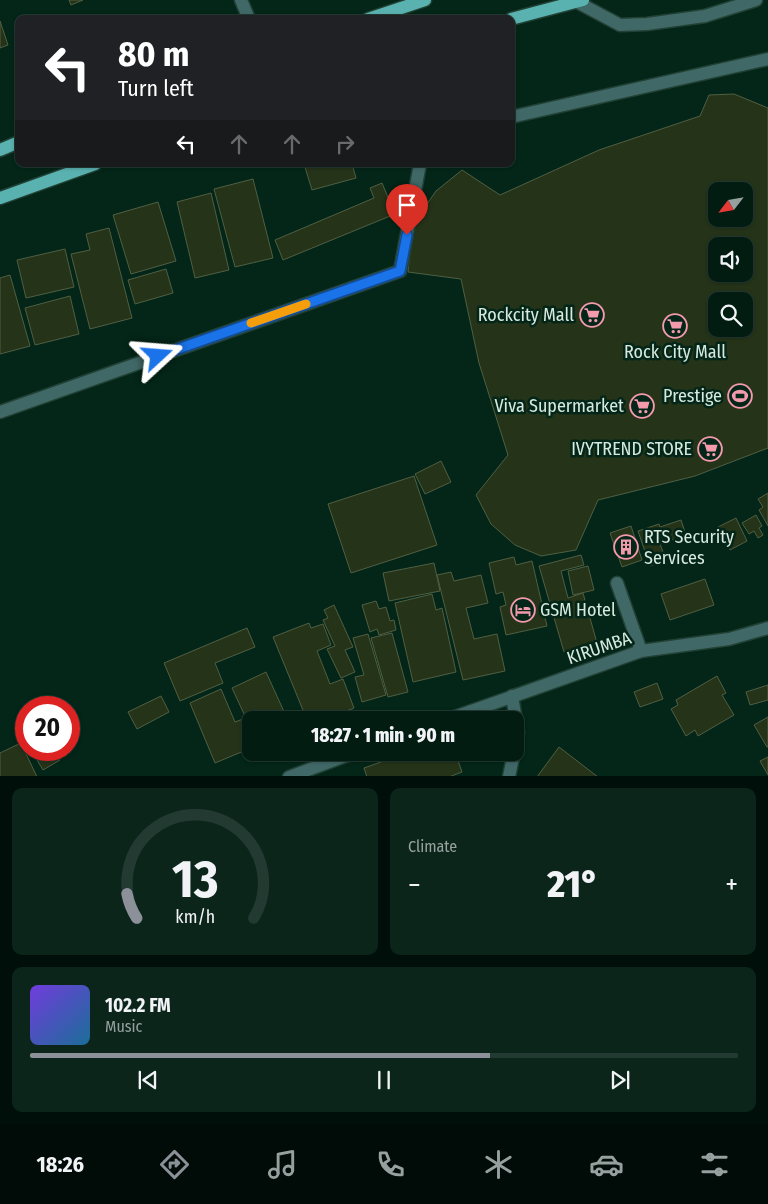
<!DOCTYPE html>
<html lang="en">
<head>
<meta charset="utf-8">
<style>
	:root { --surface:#021c12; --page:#0c251b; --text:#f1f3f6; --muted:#96a19f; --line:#233a32; --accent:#8c9099 }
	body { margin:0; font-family:"Fira Sans Condensed",sans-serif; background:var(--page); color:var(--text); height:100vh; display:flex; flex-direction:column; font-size:19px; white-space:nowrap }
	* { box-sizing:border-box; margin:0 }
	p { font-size:16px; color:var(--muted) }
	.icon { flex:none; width:28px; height:28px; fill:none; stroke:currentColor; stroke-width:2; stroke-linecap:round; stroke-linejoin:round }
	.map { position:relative; height:776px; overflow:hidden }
	.drawer { display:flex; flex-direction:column; gap:12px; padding:12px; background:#010f0a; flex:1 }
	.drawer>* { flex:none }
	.top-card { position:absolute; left:15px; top:15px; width:500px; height:152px; border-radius:10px; box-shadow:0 1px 4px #0004,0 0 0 1px var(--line); background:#202124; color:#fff; overflow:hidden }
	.needle { width:32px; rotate:239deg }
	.tools { position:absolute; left:708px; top:182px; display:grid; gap:10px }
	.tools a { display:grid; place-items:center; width:45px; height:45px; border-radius:10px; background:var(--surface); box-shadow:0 1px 4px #0004,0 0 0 1px var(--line); font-size:25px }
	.speed { position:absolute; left:15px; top:696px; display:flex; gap:10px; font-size:25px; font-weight:700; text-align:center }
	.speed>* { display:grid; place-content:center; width:65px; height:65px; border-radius:50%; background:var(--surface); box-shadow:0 1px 4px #0004,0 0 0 1px var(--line); line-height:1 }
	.speed .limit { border:8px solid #d22; background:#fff; color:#111 }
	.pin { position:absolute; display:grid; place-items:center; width:42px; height:42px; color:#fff; margin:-51px -21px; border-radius:50% 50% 50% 0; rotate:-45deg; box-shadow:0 0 5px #0007 }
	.pin .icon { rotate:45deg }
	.me { position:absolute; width:55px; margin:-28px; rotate:71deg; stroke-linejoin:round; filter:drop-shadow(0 0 4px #0008) }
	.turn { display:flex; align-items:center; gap:18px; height:105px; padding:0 20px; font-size:22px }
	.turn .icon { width:65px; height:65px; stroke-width:2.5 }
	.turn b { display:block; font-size:35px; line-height:42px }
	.lanes { display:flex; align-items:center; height:48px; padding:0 20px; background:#0003; justify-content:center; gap:25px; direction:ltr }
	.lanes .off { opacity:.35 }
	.big { font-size:38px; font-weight:800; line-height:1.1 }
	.drawer .tile { flex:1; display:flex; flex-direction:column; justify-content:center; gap:8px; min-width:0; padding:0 18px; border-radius:10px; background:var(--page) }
	.drawer .dial { align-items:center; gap:0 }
	.dial svg { height:130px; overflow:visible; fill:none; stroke:var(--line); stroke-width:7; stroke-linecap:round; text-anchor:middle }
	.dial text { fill:var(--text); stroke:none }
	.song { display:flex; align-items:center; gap:15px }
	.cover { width:60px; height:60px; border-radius:8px; background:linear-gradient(135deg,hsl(260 70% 55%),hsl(200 70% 35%)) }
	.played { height:5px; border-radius:2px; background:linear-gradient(90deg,var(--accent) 65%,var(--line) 65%) }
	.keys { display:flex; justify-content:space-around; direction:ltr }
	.heat { display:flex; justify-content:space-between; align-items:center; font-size:28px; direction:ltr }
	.drawer .tiles { flex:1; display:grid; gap:12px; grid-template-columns:1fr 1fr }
	.tile:last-child { grid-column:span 2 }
	.trip { position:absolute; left:242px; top:711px; width:282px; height:50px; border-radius:10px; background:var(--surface); box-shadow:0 1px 4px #0004,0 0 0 1px var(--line); font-weight:800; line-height:50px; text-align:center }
	.dock { display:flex; height:80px; justify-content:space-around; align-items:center; background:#010b07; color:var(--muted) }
	.dock .icon { width:35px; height:35px }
	.dock .on { color:var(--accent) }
	.dock b { font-size:22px; color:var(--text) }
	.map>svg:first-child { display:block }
	.building { fill:#253319; stroke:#505f43; fill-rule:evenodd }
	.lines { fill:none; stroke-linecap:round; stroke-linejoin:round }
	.lane-casing { stroke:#214134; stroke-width:15 }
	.street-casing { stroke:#214134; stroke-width:15 }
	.primary-casing { stroke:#214134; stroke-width:15 }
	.lane { stroke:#406867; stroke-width:12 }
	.street { stroke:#406867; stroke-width:12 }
	.primary { stroke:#5ab2b0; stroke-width:12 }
	.route-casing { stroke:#114b97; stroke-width:12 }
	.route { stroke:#1a73e8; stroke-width:9 }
	.slow { stroke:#f59e0b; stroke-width:9 }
	.labels { text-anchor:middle; stroke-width:5; stroke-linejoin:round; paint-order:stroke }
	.poi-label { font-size:18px; fill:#d8eae0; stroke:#032618; text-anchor:end }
	.street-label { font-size:18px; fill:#d8eae0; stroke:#032618 }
</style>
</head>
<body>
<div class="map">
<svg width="768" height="777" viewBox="0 0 768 777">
	<rect width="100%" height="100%" fill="#032618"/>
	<g class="building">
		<path d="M69 0H83L71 5Z"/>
		<path d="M0 21 8 45 0 48Z"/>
		<path d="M734 94 768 108V448L695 476 598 500 576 550 541 556 515 545 491 524 476 495 508 455 479 363 461 279 408 272 413 224 436 191 462 170 500 195 599 150 700 116 709 95ZM716 191H744V219H716ZM716 246H744V274H716ZM716 301H744V329H716Z"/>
		<path d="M304 164H352L356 178 312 190Z"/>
		<path d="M253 179 273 258 235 267 214 189Z"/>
		<path d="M382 183 395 214 283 260 275 240 374 198 370 188Z"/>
		<path d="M211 193 229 270 195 278 177 202Z"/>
		<path d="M158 202 176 261 131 274 113 215Z"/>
		<path d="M109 228 132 318 90 329 71 254 90 250 86 234Z"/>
		<path d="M65 249 74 287 26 298 17 260Z"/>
		<path d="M166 269 173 293 135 304 128 280Z"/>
		<path d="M10 275 30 346 0 354V278Z"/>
		<path d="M70 296 79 334 35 345 25 308Z"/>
		<path d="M441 461 451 482 425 494 415 474Z"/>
		<path d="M414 476 437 545 351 573 328 504Z"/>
		<path d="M768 493V526L759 510 763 507 758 499Z"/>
		<path d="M756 515 762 526 759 528 763 535 758 538 754 531 749 534 742 523Z"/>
		<path d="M736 518 747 541 730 550 718 527Z"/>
		<path d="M681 520 686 535 660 544 666 560 650 566 638 531 659 524 660 527Z"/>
		<path d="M631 526 642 560 622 567 610 533Z"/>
		<path d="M581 555 584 565 561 571 568 598 583 593 597 643 564 652 539 566Z"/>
		<path d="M514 557 516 565 532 561 547 626 506 635 500 607 506 605 503 592 496 594 489 563Z"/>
		<path d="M434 563 440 591 389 601 383 573Z"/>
		<path d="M588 566 594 590 573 595 568 571Z"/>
		<path d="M451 572 454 581 481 575 488 603 466 608 474 639 497 634 505 671 463 680 437 575Z"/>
		<path d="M705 579 714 605 670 620 661 594Z"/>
		<path d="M432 594 436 610 442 608 456 672 413 682 395 603Z"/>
		<path d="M376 601 379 609 386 607 390 621 394 620 396 630 379 635 377 629 370 632 362 605Z"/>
		<path d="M334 605 353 647 345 650 355 672 341 678 327 649 335 646 323 620 328 618 324 610Z"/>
		<path d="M309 623 311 628 323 624 331 645 317 651 330 684 343 679 354 708 324 720H307L273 637Z"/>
		<path d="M247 628 255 647 215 663 223 683 180 701 164 663Z"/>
		<path d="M392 633 408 692 388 697 371 638Z"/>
		<path d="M368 634 386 695 362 702 355 677 364 675 353 638Z"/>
		<path d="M266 672 286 716 277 720H251V729L232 688Z"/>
		<path d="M717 676 726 693 722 695 734 715 698 736 695 730 686 736 671 709 678 705 676 700Z"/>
		<path d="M657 683 663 699 640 707 634 692Z"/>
		<path d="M768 685V700L750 705 746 692Z"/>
		<path d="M221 689 235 722 243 719 251 739V748L215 763 190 703Z"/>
		<path d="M161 696 169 712 137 729 128 712Z"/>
		<path d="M69 716 78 731 69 737Z"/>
		<path d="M768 717V747H767L754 725Z"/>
		<path d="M21 743 37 777H0V753Z"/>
		<path d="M559 747 598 777H537Z"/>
		<path d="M31 750H54L60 760 43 770Z"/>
		<path d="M409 752H455L462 772 449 777H367L364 768Z"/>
		<path d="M768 757V775L760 761Z"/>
	</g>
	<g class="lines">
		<g class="lane-casing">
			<g id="lane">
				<path d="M577 2 620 25 647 24 705 16 756 0"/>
				<path d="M511 117 768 59"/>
				<path d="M0 412 400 271 420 164"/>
			</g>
		</g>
		<g class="street-casing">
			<g id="street">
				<path d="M241 0 249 19"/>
				<path d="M617 583 641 651"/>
				<path d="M512 696 516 720"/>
				<path d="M446 720 641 651 729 639 768 628"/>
				<path d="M516 723 518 733 516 741"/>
				<path d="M289 777 356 752"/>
				<path d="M509 777 514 752"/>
			</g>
		</g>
		<g class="primary-casing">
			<g id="primary">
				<path d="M368 19 425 0"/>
				<path d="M511 19 583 0"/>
				<path d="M0 150 19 142"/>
				<path d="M0 198 95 164"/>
			</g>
		</g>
		<use href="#lane" class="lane"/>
		<use href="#street" class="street"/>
		<use href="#primary" class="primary"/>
	</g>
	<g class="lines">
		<g class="route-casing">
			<path id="route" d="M158 356 400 271 407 235"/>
		</g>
		<use href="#route" class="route"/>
		<path class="slow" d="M251 323 306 304"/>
	</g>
	<defs>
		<g id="supermarket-ring" transform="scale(1.25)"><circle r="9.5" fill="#032618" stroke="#f39aac" stroke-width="1.5"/><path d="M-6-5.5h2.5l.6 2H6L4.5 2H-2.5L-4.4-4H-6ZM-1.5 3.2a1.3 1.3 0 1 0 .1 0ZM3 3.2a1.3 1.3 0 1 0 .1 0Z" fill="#f39aac"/></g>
		<g id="stadium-ring" transform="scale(1.25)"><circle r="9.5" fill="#032618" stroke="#f39aac" stroke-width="1.5"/><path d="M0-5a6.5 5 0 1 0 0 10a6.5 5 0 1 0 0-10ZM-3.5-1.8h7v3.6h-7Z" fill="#f39aac"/></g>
		<g id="building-ring" transform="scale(1.25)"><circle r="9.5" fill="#032618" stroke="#f39aac" stroke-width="1.5"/><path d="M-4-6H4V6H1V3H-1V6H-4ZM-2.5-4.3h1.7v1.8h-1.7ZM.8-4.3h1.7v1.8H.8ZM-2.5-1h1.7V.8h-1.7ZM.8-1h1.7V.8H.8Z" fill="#f39aac"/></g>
		<g id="hotel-ring" transform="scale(1.25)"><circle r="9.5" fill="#032618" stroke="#f39aac" stroke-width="1.5"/><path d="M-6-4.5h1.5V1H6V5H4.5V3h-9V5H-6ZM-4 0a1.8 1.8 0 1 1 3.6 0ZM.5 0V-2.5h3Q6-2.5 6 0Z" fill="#f39aac"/></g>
	</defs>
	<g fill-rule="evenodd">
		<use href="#supermarket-ring" x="592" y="315"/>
		<use href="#supermarket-ring" x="675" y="326"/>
		<use href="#stadium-ring" x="740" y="396"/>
		<use href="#supermarket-ring" x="642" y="406"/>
		<use href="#supermarket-ring" x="710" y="449"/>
		<use href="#building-ring" x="626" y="547"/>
		<use href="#hotel-ring" x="523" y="610"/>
	</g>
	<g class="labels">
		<g class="poi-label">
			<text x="574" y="321">Rockcity Mall</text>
			<text x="675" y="358" text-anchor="middle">Rock City Mall</text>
			<text x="722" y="402">Prestige</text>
			<text x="624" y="412">Viva Supermarket</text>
			<text x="692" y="455">IVYTREND STORE</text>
			<text x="644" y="543" text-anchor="start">RTS Security<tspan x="644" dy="21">Services</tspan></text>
			<text x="540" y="616" text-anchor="start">GSM Hotel</text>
		</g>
		<g class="street-label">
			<text transform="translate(599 648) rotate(-19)" y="6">KIRUMBA</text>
		</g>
	</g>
</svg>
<div class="tools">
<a><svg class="needle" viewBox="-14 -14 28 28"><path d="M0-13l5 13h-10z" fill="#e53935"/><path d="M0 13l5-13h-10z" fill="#96a19f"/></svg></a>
<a><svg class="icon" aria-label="sound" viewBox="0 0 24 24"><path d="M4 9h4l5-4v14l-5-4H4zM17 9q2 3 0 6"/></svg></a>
<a><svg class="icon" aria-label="search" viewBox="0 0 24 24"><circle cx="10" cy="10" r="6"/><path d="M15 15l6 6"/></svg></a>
</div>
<div class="speed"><div class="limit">20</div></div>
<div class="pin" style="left:407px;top:235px;background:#d93025"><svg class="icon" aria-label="arrive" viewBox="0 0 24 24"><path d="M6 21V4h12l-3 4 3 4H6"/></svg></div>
<svg class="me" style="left:158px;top:356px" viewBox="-20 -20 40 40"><path d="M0-17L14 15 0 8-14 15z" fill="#1a73e8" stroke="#fff" stroke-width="4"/></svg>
<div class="trip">18:27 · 1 min · 90 m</div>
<div class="top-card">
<div class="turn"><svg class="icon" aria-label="left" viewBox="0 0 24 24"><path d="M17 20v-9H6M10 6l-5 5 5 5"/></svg><div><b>80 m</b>Turn left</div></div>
<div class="lanes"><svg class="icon" aria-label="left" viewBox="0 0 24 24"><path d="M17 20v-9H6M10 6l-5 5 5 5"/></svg><svg class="icon off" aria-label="ahead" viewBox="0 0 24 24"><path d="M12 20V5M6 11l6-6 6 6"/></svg><svg class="icon off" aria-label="ahead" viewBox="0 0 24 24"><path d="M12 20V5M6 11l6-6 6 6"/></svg><svg class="icon off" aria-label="right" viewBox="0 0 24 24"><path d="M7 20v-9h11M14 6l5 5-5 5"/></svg></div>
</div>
</div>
<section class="drawer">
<div class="tiles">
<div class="tile dial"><svg viewBox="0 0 100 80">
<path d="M14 69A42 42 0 1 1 86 69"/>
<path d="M14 69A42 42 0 0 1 8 54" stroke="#8c9099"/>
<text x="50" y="56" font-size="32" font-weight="700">13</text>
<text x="50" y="72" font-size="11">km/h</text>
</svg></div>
<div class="tile"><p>Climate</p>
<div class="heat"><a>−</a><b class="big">21°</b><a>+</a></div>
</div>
<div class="tile">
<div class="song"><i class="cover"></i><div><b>102.2 FM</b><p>Music</p></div></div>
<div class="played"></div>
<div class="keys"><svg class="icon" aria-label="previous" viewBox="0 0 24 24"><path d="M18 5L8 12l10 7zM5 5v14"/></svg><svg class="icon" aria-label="pause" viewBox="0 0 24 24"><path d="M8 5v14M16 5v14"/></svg><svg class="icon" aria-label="next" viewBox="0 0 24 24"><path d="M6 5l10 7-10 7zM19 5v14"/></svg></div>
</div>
</div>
</section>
<nav class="dock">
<b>18:26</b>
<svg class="icon on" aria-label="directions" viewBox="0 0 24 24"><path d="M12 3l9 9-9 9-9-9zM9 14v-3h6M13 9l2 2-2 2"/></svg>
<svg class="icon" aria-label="music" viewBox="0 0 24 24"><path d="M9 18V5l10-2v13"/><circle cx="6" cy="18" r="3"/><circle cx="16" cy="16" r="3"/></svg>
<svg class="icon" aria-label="phone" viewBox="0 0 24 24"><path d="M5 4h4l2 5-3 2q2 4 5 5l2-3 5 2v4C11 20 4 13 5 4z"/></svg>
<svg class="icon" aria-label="climate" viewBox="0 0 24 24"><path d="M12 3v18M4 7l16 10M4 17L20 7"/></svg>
<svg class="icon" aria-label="car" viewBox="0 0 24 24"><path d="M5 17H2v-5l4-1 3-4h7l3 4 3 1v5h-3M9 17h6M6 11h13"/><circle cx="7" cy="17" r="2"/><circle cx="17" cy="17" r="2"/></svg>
<svg class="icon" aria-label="filters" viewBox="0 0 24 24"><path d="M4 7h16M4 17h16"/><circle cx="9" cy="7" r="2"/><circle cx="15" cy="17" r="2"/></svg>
</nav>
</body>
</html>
